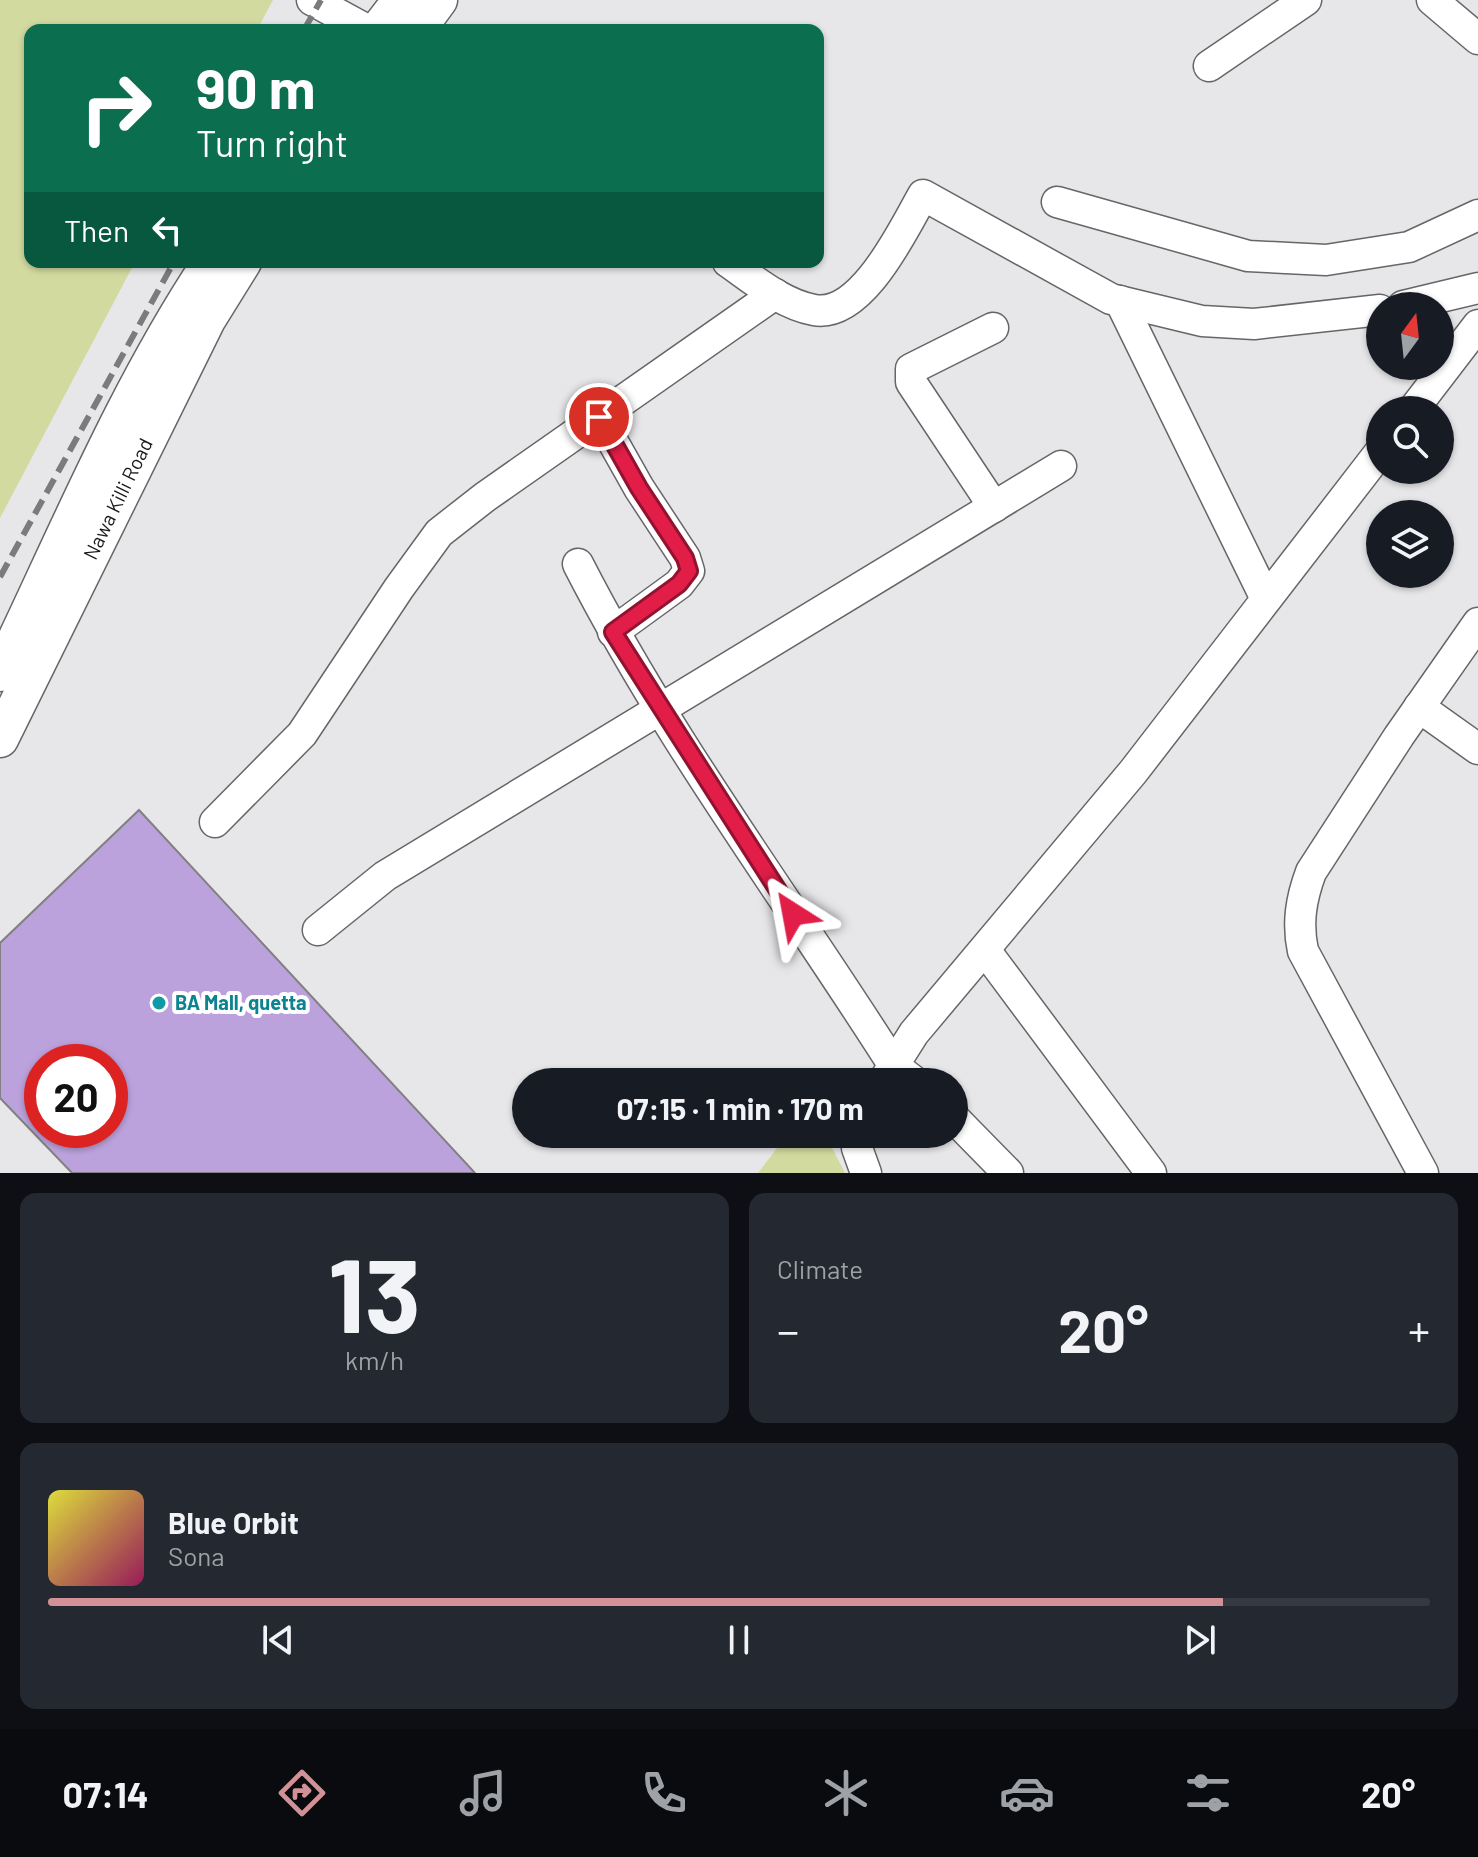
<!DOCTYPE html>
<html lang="en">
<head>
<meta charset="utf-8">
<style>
	:root { --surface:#171b24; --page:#242831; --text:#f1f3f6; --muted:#9ea1a6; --line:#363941; --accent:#d29196 }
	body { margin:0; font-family:Barlow,sans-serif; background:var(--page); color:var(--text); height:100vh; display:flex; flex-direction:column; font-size:30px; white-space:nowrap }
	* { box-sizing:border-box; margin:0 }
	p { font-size:26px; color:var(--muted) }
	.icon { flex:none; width:44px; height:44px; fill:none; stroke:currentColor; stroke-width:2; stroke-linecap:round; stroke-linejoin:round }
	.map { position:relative; height:1173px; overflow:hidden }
	.panel { display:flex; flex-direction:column; gap:20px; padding:20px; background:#0d0f14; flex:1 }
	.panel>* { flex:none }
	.hud { position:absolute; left:24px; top:24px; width:800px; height:244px; border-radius:16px; box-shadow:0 2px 6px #0004; background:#0b6e4f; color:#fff; overflow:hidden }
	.needle { width:52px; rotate:15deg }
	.fabs { position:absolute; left:1366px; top:292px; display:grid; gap:16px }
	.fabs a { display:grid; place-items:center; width:88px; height:88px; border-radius:50%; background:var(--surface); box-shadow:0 2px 6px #0004; font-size:40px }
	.speed { position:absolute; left:24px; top:1044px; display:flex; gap:16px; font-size:40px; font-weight:700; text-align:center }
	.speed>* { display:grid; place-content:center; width:104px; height:104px; border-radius:50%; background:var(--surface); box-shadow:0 2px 6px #0004; line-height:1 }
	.speed .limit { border:12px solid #d22; background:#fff; color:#111 }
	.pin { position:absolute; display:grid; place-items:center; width:68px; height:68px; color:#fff; margin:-34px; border:4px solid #fff; border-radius:50%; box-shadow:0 2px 8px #0007 }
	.me { position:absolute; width:88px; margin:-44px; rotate:326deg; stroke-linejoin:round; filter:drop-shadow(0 0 6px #0008) }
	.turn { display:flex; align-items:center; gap:28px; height:168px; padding:0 40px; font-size:36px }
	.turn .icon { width:104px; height:104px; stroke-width:2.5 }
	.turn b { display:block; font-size:56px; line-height:68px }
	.then { display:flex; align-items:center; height:76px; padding:0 40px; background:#0003; gap:16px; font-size:30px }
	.big { font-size:60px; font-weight:700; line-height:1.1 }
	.panel .tile { flex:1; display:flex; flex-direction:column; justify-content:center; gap:12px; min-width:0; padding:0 28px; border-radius:16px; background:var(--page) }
	.panel .dial { align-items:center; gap:0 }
	.dial b { font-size:104px; line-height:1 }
	.song { display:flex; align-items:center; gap:24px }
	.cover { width:96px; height:96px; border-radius:12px; background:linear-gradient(135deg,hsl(60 70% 55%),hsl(330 70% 35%)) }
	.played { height:8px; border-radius:4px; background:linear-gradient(90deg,var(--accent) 85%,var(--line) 85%) }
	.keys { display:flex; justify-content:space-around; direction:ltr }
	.heat { display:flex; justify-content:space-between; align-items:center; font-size:44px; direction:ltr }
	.panel .tiles { flex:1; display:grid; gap:20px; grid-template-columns:1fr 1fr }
	.tile:last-child { grid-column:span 2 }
	.trip { position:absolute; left:512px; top:1068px; width:456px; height:80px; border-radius:40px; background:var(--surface); box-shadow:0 2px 6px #0004; font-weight:700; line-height:80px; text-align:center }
	.dock { display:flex; height:128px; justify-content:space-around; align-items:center; background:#090b0e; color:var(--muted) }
	.dock .icon { width:56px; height:56px }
	.dock .active { color:var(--accent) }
	.dock b { font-size:36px; color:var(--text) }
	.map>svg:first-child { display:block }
	.green { fill:#d2da9f }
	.building { fill:#bba2dc; stroke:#818082; stroke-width:2; fill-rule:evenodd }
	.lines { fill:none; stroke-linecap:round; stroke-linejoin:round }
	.minor-casing { stroke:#666668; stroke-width:33 }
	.major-casing { stroke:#666668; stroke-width:39 }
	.minor { stroke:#fff; stroke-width:30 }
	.major { stroke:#fff; stroke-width:36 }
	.rail { stroke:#7b7b7d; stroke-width:6; stroke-dasharray:16 8; stroke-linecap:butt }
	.route-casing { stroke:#92132f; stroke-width:20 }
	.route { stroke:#e11d48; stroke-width:14 }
	.culture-dot { fill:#0f9aa8; stroke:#fff; stroke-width:3 }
	.labels { text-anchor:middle; stroke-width:8; stroke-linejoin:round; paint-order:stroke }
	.street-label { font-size:20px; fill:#19191a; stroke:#fff }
	.culture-label { font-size:20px; font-weight:bold; fill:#0d838f; stroke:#fff; text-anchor:start }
</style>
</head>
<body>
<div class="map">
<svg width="1478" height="1173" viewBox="0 0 1478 1173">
	<rect width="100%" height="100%" fill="#e7e7ea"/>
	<g class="green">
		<path d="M0 0H273L257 30H30V262H135L0 518Z"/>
		<path d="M788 1134H825L845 1173H758Z"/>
	</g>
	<path class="building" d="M139 810 475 1173H72L0 1098V943ZM42 1062H110V1130H42Z"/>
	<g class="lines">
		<g class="minor-casing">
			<g id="minor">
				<path d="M312 0 367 30"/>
				<path d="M1432 0 1478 39"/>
				<path d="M1209 66 1306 0"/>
				<path d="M1057 202 1248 256 1326 260 1409 247 1478 215"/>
				<path d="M728 262C754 280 782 304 814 310 862 319 904 228 923 195L1111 299 1202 321 1254 324 1380 310"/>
				<path d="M1120 301 1266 599"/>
				<path d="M1403 306 1478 288"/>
				<path d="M993 328 911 369V382L994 507"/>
				<path d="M1413 410 1478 325"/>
				<path d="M599 417 639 488 685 558 689 571 679 584 613 632"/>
				<path d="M578 564C668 740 788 899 894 1066L915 1082"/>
				<path d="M1419 707 1478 749"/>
				<path d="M215 822 302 734 399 588 439 533 485 497 775 294"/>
				<path d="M318 930 385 876 1061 466"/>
				<path d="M985 950 1151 1173"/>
				<path d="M883 1082 914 1033 1133 772 1380 452"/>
				<path d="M954 1118 1008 1173"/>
				<path d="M859 1134 857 1148 866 1173"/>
				<path d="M1423 1173 1303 951C1297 923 1301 899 1311 872L1399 736 1478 623"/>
			</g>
		</g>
		<g class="major-casing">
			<g id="major">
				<path d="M378 30 401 0"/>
				<path d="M417 30 439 0"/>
				<path d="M0 673C66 536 126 389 211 262"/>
				<path d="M0 739 207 320 243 262"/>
			</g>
		</g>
		<use href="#minor" class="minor"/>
		<use href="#major" class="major"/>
		<g class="rail">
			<path d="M304 30 321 0"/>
			<path d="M0 577 174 262"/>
		</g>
	</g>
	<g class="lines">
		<g class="route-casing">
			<path id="route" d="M599 417 639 488 685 558 689 571 679 584 613 632 793 914"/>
		</g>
		<use href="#route" class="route"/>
	</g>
	<circle class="culture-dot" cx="159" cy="1003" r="8"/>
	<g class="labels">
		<g class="street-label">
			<text transform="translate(118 499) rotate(-64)" y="7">Nawa Killi Road</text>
		</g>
		<g class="culture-label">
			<text x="175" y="1010">BA Mall, quetta</text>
		</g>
	</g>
</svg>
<div class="fabs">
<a><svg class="needle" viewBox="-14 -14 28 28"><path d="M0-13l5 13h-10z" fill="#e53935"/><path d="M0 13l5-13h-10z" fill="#9ea1a6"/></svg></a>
<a><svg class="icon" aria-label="search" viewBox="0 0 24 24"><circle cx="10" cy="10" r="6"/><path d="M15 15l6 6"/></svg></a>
<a><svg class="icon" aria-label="layers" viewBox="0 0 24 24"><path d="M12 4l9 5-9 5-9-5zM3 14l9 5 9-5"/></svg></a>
</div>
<div class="speed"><div class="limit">20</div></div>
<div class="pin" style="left:599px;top:417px;background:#d93025"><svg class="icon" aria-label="arrive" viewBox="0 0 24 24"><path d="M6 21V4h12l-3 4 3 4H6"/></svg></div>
<svg class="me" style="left:793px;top:914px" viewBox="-20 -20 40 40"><path d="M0-17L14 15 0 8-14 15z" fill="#e11d48" stroke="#fff" stroke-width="4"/></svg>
<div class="trip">07:15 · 1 min · 170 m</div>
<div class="hud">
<div class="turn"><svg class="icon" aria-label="right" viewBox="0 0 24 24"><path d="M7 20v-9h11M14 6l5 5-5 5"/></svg><div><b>90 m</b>Turn right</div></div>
<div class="then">Then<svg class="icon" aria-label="left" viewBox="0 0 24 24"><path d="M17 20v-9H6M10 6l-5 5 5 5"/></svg></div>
</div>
</div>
<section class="panel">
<div class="tiles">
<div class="tile dial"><b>13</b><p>km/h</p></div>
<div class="tile"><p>Climate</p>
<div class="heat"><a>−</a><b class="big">20°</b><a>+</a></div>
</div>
<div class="tile">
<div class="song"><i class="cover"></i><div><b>Blue Orbit</b><p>Sona</p></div></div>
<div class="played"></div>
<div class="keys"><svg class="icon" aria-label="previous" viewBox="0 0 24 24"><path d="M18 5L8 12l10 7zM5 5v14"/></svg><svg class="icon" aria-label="pause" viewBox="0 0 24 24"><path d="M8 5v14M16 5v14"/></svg><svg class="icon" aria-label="next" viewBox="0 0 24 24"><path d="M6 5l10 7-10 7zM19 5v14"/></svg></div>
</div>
</div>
</section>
<nav class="dock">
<b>07:14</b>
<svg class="icon active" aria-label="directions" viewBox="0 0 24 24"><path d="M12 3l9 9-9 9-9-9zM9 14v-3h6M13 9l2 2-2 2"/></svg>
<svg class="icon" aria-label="music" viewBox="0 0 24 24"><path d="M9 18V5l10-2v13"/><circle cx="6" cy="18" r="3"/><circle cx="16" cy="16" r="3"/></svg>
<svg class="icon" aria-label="phone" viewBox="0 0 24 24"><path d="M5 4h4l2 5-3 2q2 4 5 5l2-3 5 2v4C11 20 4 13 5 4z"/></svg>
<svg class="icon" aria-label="climate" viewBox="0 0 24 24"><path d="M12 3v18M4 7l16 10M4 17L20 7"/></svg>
<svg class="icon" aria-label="car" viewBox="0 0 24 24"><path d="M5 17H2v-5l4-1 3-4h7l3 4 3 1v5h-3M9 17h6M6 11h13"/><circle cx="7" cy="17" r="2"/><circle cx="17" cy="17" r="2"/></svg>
<svg class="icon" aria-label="filters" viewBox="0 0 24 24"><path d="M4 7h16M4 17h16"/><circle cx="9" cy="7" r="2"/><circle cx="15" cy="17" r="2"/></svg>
<b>20°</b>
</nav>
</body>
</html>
